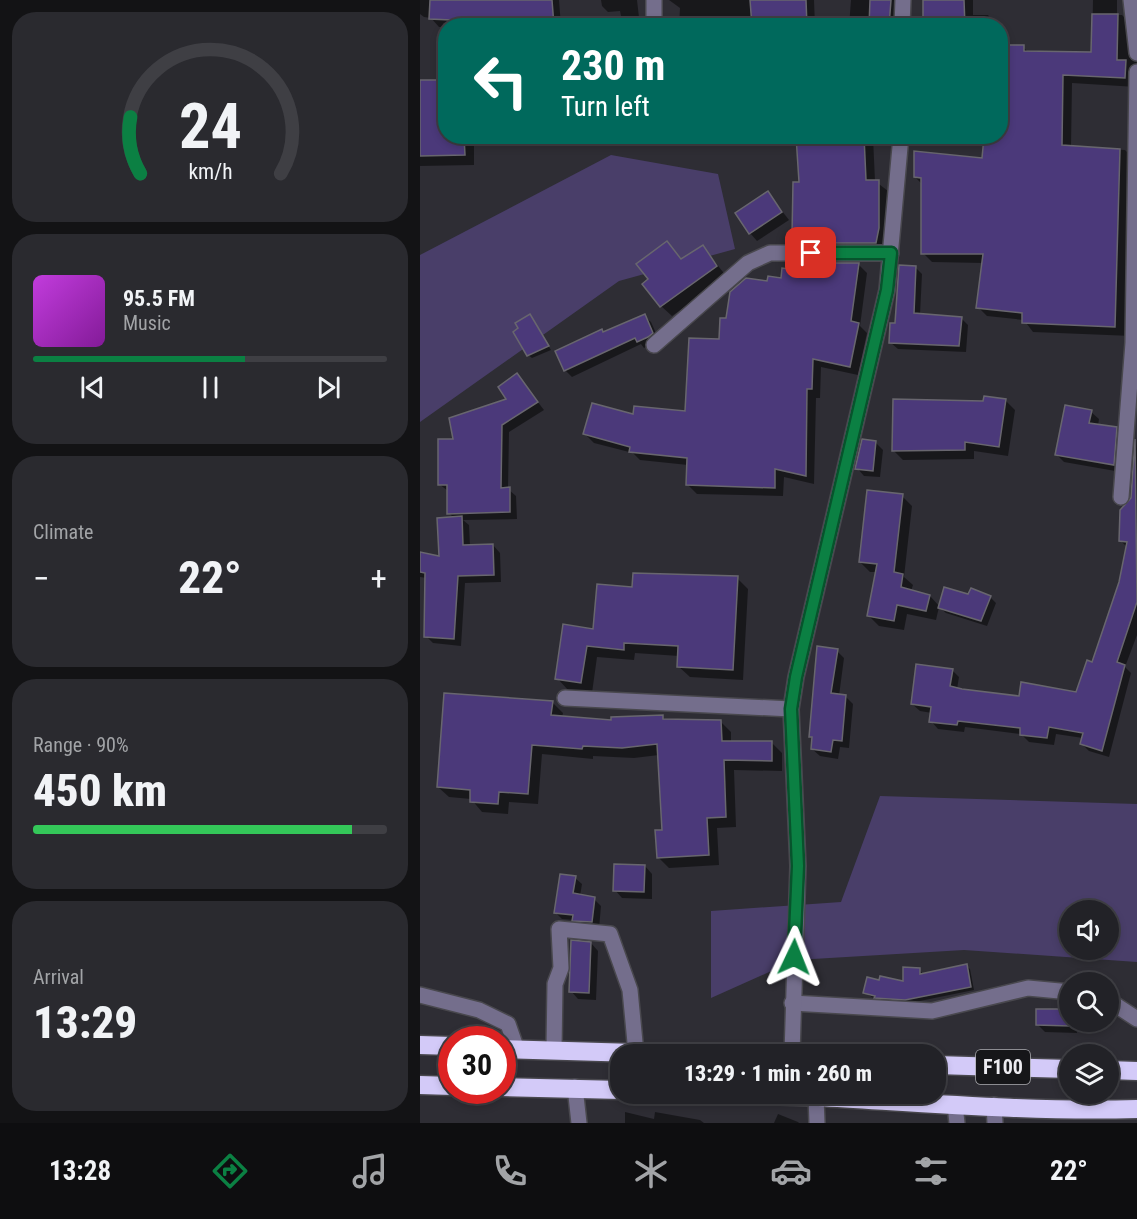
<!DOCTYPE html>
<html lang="en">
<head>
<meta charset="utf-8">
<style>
	:root { --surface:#222227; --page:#2a2a2f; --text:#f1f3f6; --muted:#a2a4a7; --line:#3f3f44; --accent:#0b8043 }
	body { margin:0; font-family:"Roboto Condensed",sans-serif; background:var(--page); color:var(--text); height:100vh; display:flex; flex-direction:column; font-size:22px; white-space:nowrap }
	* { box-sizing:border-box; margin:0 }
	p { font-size:20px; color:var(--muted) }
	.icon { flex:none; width:33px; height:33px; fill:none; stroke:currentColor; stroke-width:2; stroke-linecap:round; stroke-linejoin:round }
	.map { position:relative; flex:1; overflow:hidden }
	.details { display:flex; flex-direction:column; gap:12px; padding:12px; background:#131315; width:420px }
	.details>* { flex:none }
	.banner { position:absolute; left:18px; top:18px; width:570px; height:126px; border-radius:24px; box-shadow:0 3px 9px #0003,0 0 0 2px var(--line); background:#00695c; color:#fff; overflow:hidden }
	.buttons { position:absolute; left:639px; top:900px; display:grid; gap:12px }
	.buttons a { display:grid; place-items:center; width:60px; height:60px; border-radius:50%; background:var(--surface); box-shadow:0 3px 9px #0003,0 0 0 2px var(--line); font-size:30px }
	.speed { position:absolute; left:18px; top:1026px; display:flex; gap:12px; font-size:30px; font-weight:700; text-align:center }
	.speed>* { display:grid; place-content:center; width:78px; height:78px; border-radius:50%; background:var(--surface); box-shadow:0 3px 9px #0003,0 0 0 2px var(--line); line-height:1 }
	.speed .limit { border:9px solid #d22; background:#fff; color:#111 }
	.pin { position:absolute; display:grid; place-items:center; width:51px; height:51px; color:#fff; margin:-26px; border-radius:12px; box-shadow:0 3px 9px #0006 }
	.me { position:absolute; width:66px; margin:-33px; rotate:2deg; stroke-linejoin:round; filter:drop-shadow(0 0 4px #0008) }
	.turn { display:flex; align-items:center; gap:21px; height:126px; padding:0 24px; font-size:27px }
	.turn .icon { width:78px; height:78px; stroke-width:2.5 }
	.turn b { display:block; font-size:42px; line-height:51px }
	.big { font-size:45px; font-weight:800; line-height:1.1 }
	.details .widget { flex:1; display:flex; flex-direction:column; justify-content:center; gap:9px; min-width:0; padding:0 21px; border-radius:24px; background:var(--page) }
	.details .dial { align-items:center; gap:0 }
	.dial svg { height:156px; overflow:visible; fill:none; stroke:var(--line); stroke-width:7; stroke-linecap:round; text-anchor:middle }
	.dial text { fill:var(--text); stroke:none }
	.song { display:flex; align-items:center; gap:18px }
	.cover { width:72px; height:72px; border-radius:9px; background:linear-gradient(135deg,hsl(290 70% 55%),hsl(290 70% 35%)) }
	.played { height:6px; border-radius:3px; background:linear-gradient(90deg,var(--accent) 60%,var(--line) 60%) }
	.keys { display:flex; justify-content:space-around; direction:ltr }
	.heat { display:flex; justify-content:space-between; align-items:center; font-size:33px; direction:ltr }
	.charge { height:9px; border-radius:4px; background:linear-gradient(90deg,#34c759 90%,var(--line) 0) }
	.trip { position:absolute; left:190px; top:1044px; width:336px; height:60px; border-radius:24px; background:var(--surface); box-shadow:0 3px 9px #0003,0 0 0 2px var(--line); font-weight:800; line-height:60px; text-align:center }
	.dock { display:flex; height:96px; justify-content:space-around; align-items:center; background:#0e0e10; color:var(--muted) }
	.dock .icon { width:42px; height:42px }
	.dock .on { color:var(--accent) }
	.dock b { font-size:27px; color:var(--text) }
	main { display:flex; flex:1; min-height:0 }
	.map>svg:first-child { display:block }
	.green { fill:#493e69; fill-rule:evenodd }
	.shadow { fill:#0007 }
	.building { fill:#4b397a; stroke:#68666e; stroke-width:1.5 }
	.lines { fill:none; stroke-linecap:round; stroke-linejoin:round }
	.minor-casing { stroke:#49484e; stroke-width:18 }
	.highway-casing { stroke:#49484e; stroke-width:21 }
	.minor { stroke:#746e8c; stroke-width:15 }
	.highway { stroke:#d3caf8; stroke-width:18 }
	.route-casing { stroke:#07532c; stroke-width:15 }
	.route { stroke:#0b8043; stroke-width:10 }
	.labels { text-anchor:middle; stroke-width:6; stroke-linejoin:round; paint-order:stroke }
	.shield { fill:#161619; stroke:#acacb0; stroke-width:1.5 }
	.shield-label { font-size:20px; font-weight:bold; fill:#edecf1 }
</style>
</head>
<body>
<main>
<section class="details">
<div class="widget dial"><svg viewBox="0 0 100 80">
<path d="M14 69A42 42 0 1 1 86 69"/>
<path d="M14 69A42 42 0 0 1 9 40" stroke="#0b8043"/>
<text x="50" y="56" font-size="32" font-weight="700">24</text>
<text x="50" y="72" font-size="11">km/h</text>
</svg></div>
<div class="widget">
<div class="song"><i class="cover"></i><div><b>95.5 FM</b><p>Music</p></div></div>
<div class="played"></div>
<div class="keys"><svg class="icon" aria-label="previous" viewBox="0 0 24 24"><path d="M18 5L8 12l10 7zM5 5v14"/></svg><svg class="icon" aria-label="pause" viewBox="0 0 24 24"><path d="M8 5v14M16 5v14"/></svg><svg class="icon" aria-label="next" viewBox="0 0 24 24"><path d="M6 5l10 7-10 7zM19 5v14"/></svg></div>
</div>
<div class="widget"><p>Climate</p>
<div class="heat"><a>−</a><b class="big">22°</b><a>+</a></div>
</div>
<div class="widget"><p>Range · 90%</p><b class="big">450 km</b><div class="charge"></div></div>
<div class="widget"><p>Arrival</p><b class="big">13:29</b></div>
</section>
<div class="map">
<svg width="717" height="1123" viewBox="0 0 717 1123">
	<rect width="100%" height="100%" fill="#2e2d34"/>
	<g class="green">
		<path d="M191 155 298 174 315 249 199 281 0 422V255Z"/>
		<path d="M460 796 717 804V962L544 950 376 960 291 998V911L421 902ZM650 910H688V950H650Z"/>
	</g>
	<g class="shadow">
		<path d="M0 0H139L141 26 19 27 11 18 4 17 0 14Z"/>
		<path d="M181 0H217L220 26H203L200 11 188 12 182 6Z"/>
		<path d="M249 0H394L395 26H259L260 8Z"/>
		<path d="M431 0H480L479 26H429Z"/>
		<path d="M505 0H553V15H568L577 26H504Z"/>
		<path d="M673 0H697V15H702L711 24 717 66 716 87 652 83 651 147 705 150 715 160 712 336 613 332 604 320 567 316 558 307 563 263 512 262 503 253 502 184 495 177 563 160 565 136H580L603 47 609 53H672Z"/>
		<path d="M0 82 26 136H54V165L0 166Z"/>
		<path d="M289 136 453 137 455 181 468 191 466 253H393L373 235 381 184 378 145 294 141Z"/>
		<path d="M348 193 369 220 337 241 330 233Z"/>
		<path d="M247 243 263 260 283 247 307 277 252 316 241 306Z"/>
		<path d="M438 264 447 273 440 326 447 333 438 375 401 367 400 398H396L394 484 364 477 363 496 277 494 268 485V465L220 460 213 453 174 443 165 434 214 416 266 413 300 341 307 319 348 283 379 272Z"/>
		<path d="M495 267 502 274 500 315 541 318 548 325 546 352 478 349 471 343Z"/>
		<path d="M110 316 131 350 112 358 108 355Z"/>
		<path d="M224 316 231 322 239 340 224 348 221 344 152 377 145 370 184 333Z"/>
		<path d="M97 375 124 410 89 432 88 489 96 496 97 519 43 520 49 525 50 546 73 545 80 553 81 582 45 583 41 646 13 643 6 636 7 578 0 577V554L20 558 34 518 29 513 28 491 19 484 35 441 88 399Z"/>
		<path d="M586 401 595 410 588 456 554 451V459L483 460 474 451 565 403Z"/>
		<path d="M671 412 679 419 678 426 696 428 704 436 701 472 644 462 636 454Z"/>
		<path d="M717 436V635L705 667 711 673 689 757 669 751 662 744 663 738 636 734 634 745 609 742 601 734 545 727 544 732 518 729 511 721 512 713 500 711 492 704 532 670 539 677 537 689 600 698 657 694 673 663 693 609 708 548 701 541 712 499Z"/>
		<path d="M455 442 463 450 460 477 444 476 437 468Z"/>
		<path d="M482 496 492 506 484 577 493 585 491 591 510 596 520 607 549 596 570 597 576 603 567 626 526 613 519 607 516 620 487 614 484 630 459 626 449 616 457 572H450L440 562Z"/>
		<path d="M317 578 328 589 323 680 270 677 258 666 259 656 215 653 214 660 177 657 172 693 148 690 137 678 175 630 213 589Z"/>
		<path d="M398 648 417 651 424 658 419 696H425L433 704 429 748 420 747 418 759 400 756 392 749 393 739 390 736 396 691 393 688Z"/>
		<path d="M132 702 143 713 142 717 193 722 242 717 247 721H300L311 732V742L352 743 362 753V771L314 770 316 827 297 828 299 865 249 868 238 857 243 831 239 755 214 758 173 756V759L122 754 118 804 89 802 88 814 62 812 51 799 29 797 18 787Z"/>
		<path d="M225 866 232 874V899L202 898 195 890Z"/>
		<path d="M155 878 162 884 160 896 174 899 181 906 179 929 161 927 154 920 142 919 136 913Z"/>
		<path d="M171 943 178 951 176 1000 158 999 151 991Z"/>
		<path d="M546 966 550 969 554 990 490 1003 459 1001 445 993 484 983 499 969 503 974Z"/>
		<path d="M658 1022 657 1033 625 1032 617 1024Z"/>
		<path d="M205 1112 234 1119 235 1112 280 1120 284 1123H205Z"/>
		<path d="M358 1114 378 1122 379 1123H354Z"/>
	</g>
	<g class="building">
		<path d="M10 0H132L134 26H54L55 21 9 19Z"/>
		<path d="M330 0H386L387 26H332Z"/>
		<path d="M450 0H471L469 26H449Z"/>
		<path d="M503 0H544L545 26H503Z"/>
		<path d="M672 14H698L697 60H706L705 78 643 75 642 145 700 149 695 327 602 323V313L556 308 563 254H501V178L494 177V151L562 158 564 137 580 138V45H604V51L671 52Z"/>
		<path d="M0 80H26V136H44L45 155 0 156Z"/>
		<path d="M376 136H444L446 180H459V228L456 243H382L383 236 372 235 373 182H379Z"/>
		<path d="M348 191 362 212 329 234 315 213Z"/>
		<path d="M247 241 261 259 283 245 297 266 240 307 222 284 228 279 216 264Z"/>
		<path d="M379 263H439L431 321 439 323 430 367 393 359 392 389H387L386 476 355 469V488L266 485 267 458 209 452 210 447 163 434 172 403 213 414 214 406 265 411 269 338 299 339 300 318H306L310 292 326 278 347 281 348 276 361 278 362 268 378 270Z"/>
		<path d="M479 265 496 266 494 313 542 317 539 346 469 343 470 323H475Z"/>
		<path d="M110 314 129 346 107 356 93 332 98 328 95 323Z"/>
		<path d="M225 314 233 333 228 337 217 342 215 338 144 371 135 351 182 329 183 332Z"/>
		<path d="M97 373 118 402 82 425 81 488 90 487V512L27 514V485H18V439H33L29 418 86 399 78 387Z"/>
		<path d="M564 396 586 399 579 447 545 442V450L472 451 473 399 563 401Z"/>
		<path d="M645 405 672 410 669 423 697 427 694 465 635 455Z"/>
		<path d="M442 439 456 441 453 471 435 469Z"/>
		<path d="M715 439 717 602 697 662 705 665 682 751 660 744 663 733 629 727 627 738 600 735V728L538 721 537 725 509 722 511 707 491 704 496 664 533 669 530 686 542 689 599 696 601 682 656 692 667 660 672 662 699 582 707 542 699 541 700 510 711 498Z"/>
		<path d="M447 490 483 494 474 572 483 574 481 587 510 595 506 611 477 605 474 621 447 616 457 564 439 562Z"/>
		<path d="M42 516 43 545 73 544 74 575 38 576 34 639 4 637 5 573 0 572V552L19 556 17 518Z"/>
		<path d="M213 573 318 576 313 670 257 667 258 646 204 643V650L167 646 161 683 135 679 143 624 173 629 177 584 212 587Z"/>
		<path d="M524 587 548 594 551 588 571 596 561 621 518 608Z"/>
		<path d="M397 646 418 649 411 693 426 695 422 741 413 740 411 752 391 749 392 737H389Z"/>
		<path d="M24 693 133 701 131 715 191 720V717L243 715V719L301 720 302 741H352V761L304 760 306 817 287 818 289 855 237 858 235 830H242L237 744 202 748 163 746 162 749 112 745 108 794 79 792 78 804 50 802V790L17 787Z"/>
		<path d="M194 864 225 865 224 892 193 891Z"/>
		<path d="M140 874 156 876 153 893 175 897 172 922 152 921 153 915 134 913Z"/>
		<path d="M151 940 171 942 169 993 149 992Z"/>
		<path d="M547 964 551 987 485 1000 454 998 455 996 443 993 447 977 459 980 460 976 483 981V967L500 968V974Z"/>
		<path d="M616 1009H650V1026L616 1025Z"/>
	</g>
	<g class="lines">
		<g class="minor-casing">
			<g id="minor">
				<path d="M234 0V26"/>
				<path d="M711 0 717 53"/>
				<path d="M482 26 483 0"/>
				<path d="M234 345 328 263 350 253H471"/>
				<path d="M701 497 713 343 717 72"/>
				<path d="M145 698 371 709"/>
				<path d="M0 995 59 1010 88 1024 97 1050"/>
				<path d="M688 1000 717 1019"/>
				<path d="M372 1003 512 1011 608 988 650 992"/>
				<path d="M134 1049 135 984 141 968 139 929 190 934 210 990 216 1053"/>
				<path d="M372 1054 378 866 371 709 376 677 467 290 481 136"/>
				<path d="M155 1087 159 1123"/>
				<path d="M396 1097 397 1123"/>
				<path d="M535 1105 537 1123"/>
				<path d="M574 1105 575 1123"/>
			</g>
		</g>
		<g class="highway-casing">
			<g id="highway">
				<path d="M0 1045 32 1046"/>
				<path d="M82 1049 249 1054"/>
				<path d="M516 1065 650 1069"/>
				<path d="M688 1070 717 1071"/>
				<path d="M0 1085 32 1086"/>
				<path d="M82 1087 201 1090"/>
				<path d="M258 1094C305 1096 352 1094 399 1097 505 1103 611 1112 717 1109"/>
			</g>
		</g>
		<use href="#minor" class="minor"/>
		<use href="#highway" class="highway"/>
	</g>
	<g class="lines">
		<g class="route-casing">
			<path id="route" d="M374 957 378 866 371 709 376 677 467 290 471 253H391"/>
		</g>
		<use href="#route" class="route"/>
	</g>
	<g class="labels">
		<rect class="shield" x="556" y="1050" width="54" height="34" rx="4.5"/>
		<g class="shield-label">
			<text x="583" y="1074">F100</text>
		</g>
	</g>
</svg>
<div class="buttons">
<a><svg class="icon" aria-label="sound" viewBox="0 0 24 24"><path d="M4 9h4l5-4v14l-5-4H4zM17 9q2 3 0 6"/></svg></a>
<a><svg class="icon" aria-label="search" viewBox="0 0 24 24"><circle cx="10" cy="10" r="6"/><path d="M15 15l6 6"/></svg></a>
<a><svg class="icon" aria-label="layers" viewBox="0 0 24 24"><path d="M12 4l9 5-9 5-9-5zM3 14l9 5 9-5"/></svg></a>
</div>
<div class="speed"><div class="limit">30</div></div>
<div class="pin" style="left:391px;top:253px;background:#d93025"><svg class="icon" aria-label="arrive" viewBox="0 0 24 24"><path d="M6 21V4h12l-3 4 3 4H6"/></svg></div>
<svg class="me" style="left:374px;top:957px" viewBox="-20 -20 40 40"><path d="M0-17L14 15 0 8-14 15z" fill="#0b8043" stroke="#fff" stroke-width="4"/></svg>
<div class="trip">13:29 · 1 min · 260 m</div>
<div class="banner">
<div class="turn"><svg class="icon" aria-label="left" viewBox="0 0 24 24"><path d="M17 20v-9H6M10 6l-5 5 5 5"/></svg><div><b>230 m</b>Turn left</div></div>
</div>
</div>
</main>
<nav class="dock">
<b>13:28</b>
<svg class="icon on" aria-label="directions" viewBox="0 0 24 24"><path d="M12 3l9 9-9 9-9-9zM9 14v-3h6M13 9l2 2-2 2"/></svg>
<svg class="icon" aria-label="music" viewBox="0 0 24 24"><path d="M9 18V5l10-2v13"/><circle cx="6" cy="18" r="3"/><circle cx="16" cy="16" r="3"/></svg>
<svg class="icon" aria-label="phone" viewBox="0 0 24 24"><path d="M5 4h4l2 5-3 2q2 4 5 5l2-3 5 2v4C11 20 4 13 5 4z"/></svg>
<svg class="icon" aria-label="climate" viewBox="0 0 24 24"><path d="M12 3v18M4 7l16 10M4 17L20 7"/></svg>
<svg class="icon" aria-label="car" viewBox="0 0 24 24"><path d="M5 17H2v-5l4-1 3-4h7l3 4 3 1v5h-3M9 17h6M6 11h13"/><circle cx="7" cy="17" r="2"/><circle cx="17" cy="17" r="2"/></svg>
<svg class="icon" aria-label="filters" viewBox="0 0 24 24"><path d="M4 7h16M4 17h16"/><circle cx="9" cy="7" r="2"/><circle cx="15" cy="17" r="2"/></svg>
<b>22°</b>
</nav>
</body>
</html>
